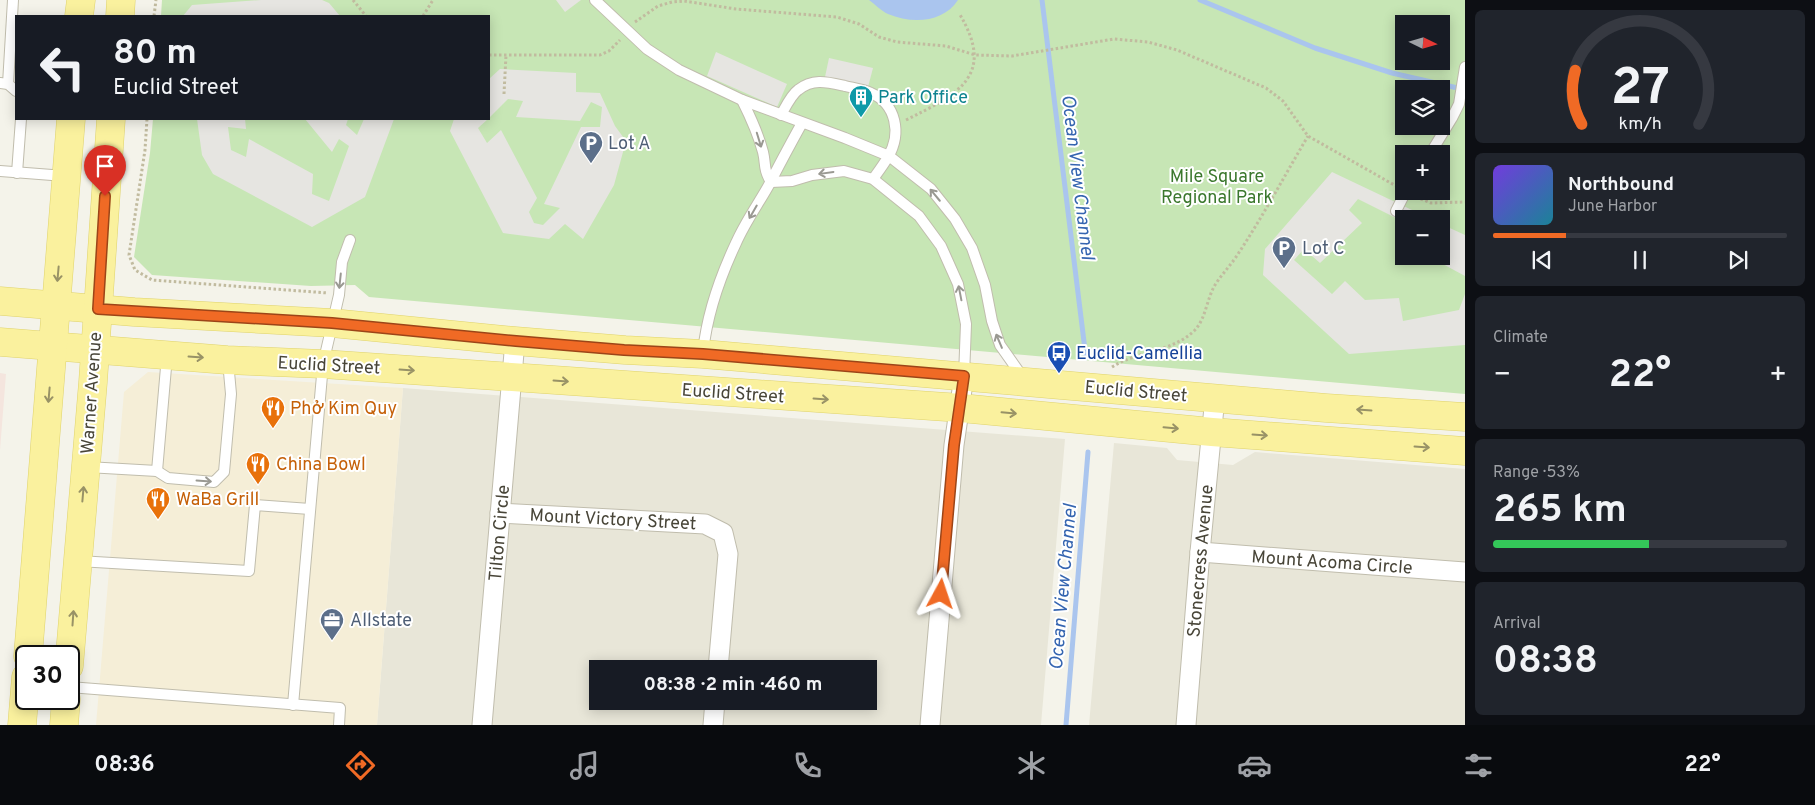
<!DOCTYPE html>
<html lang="en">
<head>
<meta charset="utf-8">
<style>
	:root { --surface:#171b24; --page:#20242c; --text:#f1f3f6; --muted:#9ea1a6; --line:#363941; --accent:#f06a25 }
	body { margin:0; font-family:Overpass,sans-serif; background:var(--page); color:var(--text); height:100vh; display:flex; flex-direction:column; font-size:19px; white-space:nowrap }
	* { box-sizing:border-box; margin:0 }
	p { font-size:16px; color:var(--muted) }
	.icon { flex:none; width:28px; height:28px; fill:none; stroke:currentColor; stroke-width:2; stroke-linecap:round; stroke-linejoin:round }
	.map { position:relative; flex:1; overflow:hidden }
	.details { display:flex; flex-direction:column; gap:10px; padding:10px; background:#0d0f14; width:350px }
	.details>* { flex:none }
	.banner { position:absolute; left:15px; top:15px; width:475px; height:105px; border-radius:0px; box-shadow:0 2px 12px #0003; background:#171b24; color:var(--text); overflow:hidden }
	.needle { width:32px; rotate:95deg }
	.controls { position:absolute; left:1395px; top:15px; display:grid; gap:10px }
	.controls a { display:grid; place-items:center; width:55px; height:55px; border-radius:0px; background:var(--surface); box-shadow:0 2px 12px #0003; font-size:25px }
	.speed { position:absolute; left:15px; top:645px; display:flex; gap:10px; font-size:25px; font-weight:700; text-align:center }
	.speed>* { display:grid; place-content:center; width:65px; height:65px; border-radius:50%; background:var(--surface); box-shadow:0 2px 12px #0003; line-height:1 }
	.speed .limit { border:2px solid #111; border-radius:8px; background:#fff; color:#111 }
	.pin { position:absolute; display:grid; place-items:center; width:42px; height:42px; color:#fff; margin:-51px -21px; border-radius:50% 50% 50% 0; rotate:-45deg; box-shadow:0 0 5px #0007 }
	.pin .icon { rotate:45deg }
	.me { position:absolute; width:55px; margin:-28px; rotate:5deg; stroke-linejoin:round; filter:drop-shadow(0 0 4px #0008) }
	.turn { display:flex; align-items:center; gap:18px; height:105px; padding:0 15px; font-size:22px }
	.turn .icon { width:65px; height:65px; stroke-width:2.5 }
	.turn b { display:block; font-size:35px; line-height:42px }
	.big { font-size:38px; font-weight:700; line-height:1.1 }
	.details .tile { flex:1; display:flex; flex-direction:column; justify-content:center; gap:8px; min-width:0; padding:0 18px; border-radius:8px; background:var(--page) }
	.details .dial { align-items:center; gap:0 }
	.dial svg { height:130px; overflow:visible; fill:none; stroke:var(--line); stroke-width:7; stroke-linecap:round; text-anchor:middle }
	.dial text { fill:var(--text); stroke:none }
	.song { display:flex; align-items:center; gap:15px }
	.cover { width:60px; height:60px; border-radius:8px; background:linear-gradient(135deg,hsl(260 70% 55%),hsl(190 70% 35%)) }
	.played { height:5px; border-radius:2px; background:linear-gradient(90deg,var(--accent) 25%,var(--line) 25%) }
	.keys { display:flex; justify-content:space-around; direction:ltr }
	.heat { display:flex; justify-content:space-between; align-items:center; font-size:28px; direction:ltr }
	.charge { height:8px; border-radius:4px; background:linear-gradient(90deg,#34c759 53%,var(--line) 0) }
	.trip { position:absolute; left:589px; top:660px; width:288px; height:50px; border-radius:0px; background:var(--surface); box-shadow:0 2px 12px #0003; font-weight:700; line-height:50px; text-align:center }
	.menu { display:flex; height:80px; justify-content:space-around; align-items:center; background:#090b0e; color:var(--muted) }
	.menu .icon { width:35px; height:35px }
	.menu .selected { color:var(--accent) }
	.menu b { font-size:22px; color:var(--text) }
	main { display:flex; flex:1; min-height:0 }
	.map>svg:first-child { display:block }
	.residential { fill:#e8e6d8; fill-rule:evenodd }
	.commercial { fill:#f5eed7 }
	.medical { fill:#f4e5de }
	.green { fill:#c7e6b5; fill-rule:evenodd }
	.parking { fill:#e6e5e1 }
	.water { fill:#aac5ee }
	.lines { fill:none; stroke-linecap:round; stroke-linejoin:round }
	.stream { stroke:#aac5ee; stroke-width:5 }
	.service-casing { stroke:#c0bdad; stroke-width:12 }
	.minor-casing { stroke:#c0bdad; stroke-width:21 }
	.primary-casing { stroke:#dfd36d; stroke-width:29 }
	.path { stroke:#c1bb9f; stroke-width:3; stroke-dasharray:2.5 2.5; stroke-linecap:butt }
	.service { stroke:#fff; stroke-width:10 }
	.minor { stroke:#fff; stroke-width:19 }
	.primary { stroke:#faf19e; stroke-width:28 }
	.oneway { stroke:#9a9992 }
	.oneway2 { stroke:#989266 }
	.route-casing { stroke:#9c4518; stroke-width:12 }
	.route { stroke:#f06a25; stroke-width:9 }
	.labels { text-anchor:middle; stroke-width:4; stroke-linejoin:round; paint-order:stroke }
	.culture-label { font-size:18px; fill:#0d838f; stroke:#fff; text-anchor:start }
	.service-label { font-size:18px; fill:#4e5e75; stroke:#fff; text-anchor:start }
	.park-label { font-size:18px; fill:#3b782d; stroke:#fff }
	.transit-label { font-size:18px; fill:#164399; stroke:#fff; text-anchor:start }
	.street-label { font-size:18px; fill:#484538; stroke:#fff }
	.food-label { font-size:18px; fill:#c56008; stroke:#fff; text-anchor:start }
	.water-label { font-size:19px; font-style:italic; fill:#3565b0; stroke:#fff }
</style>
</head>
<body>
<main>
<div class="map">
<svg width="1465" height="725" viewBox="0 0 1465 725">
	<rect width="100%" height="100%" fill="#f4f3ea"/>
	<g class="residential">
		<path d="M403 388 1065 439 1041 725H377ZM598 669H868V701H598Z"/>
		<path d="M1114 443 1167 448 1177 460 1233 465 1255 452 1465 469V725H1089Z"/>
	</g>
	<path class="commercial" d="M148 372 403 388 377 725H96L124 392Z"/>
	<path class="medical" d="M0 373 6 374 0 450Z"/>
	<path class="green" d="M162 0H1465V394L369 297 355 285 311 286 152 275 134 257 150 153 153 119H489V16H161ZM1404 24H1441V61H1404ZM1404 89H1441V126H1404ZM1404 154H1441V191H1404ZM1404 219H1441V256H1404Z"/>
	<g class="parking">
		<path d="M261 0H322L329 3 340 16H183L192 5Z"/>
		<path d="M556 0H581L565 12Z"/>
		<path d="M716 52 787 84 777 107 707 76Z"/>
		<path d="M829 58 873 68 868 87 825 77Z"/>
		<path d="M500 69 576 73V92L600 93 615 126 626 141 614 185 583 239 565 224 549 239 503 233 450 131 454 119H488L478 128 487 143 501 130 537 198 529 212 534 223 543 225 560 208 544 204 581 127H600L602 107 591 102 580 121 516 117 523 101 508 99 489 118V79Z"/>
		<path d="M197 119H245L246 129 228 127 231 150 246 157 249 139 313 174 312 194 329 201 349 146 339 139 332 152 305 119H348L346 125 357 135 364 119H394L365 197 312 227 213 174 202 155Z"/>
		<path d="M1332 172 1431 219H1404V222L1358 199 1349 210 1362 223 1320 263 1304 249 1294 260 1332 294 1345 281 1365 300 1399 298 1403 321 1459 310 1465 294V345L1349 354 1263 275 1265 249Z"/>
		<path d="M1441 224 1465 235V276L1428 256H1441Z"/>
	</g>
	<path class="water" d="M869 0H958C943 23 912 24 888 14 881 11 875 4 869 0Z"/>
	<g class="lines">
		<g class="stream">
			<path d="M1042 0 1086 358"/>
			<path d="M1200 0 1315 48 1392 73 1462 89"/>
			<path d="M1066 725 1088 452"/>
		</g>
		<g class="service-casing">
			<g id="service">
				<path d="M595 0 647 49 679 70 742 100 845 138 889 156 931 189 955 219 972 248 985 285 992 321 1000 345 1024 379"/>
				<path d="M0 83 8 84 16 91"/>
				<path d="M8 84 13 0"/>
				<path d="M742 100C750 116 758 133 763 152 766 164 763 169 771 182L792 181 812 175 844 171 873 179 919 216 941 246 958 284 966 324 964 376"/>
				<path d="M781 115C785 108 791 95 798 90 813 78 827 82 845 86 853 88 863 89 871 93 896 104 902 133 888 157 884 164 878 172 873 179"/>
				<path d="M1430 154 1452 118 1459 104 1465 67"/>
				<path d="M0 171 65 176"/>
				<path d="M17 173 21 119"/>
				<path d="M1396 211 1406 191"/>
				<path d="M703 352C707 314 720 277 736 243 745 222 759 203 770 183 780 163 791 143 802 123"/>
				<path d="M87 467 157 471 167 356"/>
				<path d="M157 471 168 478 214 482 224 472 231 394 228 361"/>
				<path d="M78 561 249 571 255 505 310 509"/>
				<path d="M69 687 340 708 339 725"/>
				<path d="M293 705 323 364 339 295 342 262 350 240"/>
			</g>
		</g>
		<g class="minor-casing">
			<g id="minor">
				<path d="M500 513 705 524 723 533 728 554 718 669"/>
				<path d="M1200 552 1465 572"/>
				<path d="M482 725 515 341"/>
				<path d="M713 725 715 701"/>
				<path d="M930 725 954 445 964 376"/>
				<path d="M1186 725 1200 552 1215 397"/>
			</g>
		</g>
		<g class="primary-casing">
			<g id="primary">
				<path d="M79 16 81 0"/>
				<path d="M120 16 121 0"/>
				<path d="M0 301 134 312 332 323 515 341 625 350 703 354 1326 408 1465 417"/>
				<path d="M0 342 227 360 323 364 961 408 1212 432 1465 451"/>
				<path d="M28 656 71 119"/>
				<path d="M69 666 93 382 111 119"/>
				<path d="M22 725 26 677"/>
				<path d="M64 725 66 699"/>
			</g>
		</g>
		<g class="path">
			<path d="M353 0 366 16"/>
			<path d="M154 16 156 0"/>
			<path d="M423 16 433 0"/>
			<path d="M635 22 658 6 672 2 684 1 736 9 837 17 859 24 879 37 897 42 946 46 975 55 1012 56 1114 39 1148 42 1177 50 1266 88 1283 101 1308 136 1396 186"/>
			<path d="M489 55H600L609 51 620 40"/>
			<path d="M504 94 506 55"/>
			<path d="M147 119 145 150 129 255 135 270 152 280 328 293"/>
			<path d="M906 120C958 94 997 76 959 13"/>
			<path d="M1416 197 1431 203 1465 202"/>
			<path d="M1112 367C1137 351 1173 352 1195 330 1206 318 1207 298 1215 285 1222 274 1231 265 1238 254 1263 216 1285 175 1308 136"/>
		</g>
		<use href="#service" class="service"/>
		<use href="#minor" class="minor"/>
		<use href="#primary" class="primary"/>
	</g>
	<defs><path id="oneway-shaft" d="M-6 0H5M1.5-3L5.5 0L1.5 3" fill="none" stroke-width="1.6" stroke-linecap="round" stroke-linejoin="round" transform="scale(1.25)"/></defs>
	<g class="oneway">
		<use href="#oneway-shaft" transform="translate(759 140) rotate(73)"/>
		<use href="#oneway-shaft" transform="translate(826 173) rotate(172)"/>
		<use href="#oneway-shaft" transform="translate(935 195) rotate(-130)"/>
		<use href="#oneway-shaft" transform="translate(753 212) rotate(120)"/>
		<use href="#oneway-shaft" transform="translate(340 281) rotate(96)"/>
		<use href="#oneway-shaft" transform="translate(960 293) rotate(-101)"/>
		<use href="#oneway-shaft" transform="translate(999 341) rotate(-113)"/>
		<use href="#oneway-shaft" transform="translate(204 481) rotate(4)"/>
	</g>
	<g class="oneway2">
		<use href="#oneway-shaft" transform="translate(58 274) rotate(95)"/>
		<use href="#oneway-shaft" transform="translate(196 357) rotate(4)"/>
		<use href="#oneway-shaft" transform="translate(407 370) rotate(4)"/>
		<use href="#oneway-shaft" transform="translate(561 381) rotate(4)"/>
		<use href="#oneway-shaft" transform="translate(49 395) rotate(95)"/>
		<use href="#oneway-shaft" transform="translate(821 399) rotate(4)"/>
		<use href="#oneway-shaft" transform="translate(1364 410) rotate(-176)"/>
		<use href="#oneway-shaft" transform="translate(1009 413) rotate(5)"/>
		<use href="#oneway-shaft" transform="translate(1171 428) rotate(5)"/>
		<use href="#oneway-shaft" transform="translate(1260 435) rotate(4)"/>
		<use href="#oneway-shaft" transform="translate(1422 447) rotate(4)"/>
		<use href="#oneway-shaft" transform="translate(83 494) rotate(-85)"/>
		<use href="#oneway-shaft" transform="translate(73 618) rotate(-86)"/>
	</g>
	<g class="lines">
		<g class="route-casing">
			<path id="route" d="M105 196 98 309 332 323 516 341 624 350 703 354 964 376 954 445 941 594"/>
		</g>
		<use href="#route" class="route"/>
	</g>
	<defs>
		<g id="building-pin" transform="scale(1.25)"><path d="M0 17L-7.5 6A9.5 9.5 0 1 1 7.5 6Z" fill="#0f9aa8" stroke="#fff"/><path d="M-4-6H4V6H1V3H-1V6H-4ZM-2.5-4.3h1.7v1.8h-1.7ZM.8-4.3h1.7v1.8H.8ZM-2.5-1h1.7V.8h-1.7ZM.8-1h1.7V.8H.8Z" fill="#fff"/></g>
		<g id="parking-pin" transform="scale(1.25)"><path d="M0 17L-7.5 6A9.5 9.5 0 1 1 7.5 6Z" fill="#5c6f8a" stroke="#fff"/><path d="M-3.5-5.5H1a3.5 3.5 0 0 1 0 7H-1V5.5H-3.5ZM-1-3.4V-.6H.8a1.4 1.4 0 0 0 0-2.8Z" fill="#fff"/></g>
		<g id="bus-pin" transform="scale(1.25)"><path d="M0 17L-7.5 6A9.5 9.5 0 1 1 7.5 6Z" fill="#1a4fb4" stroke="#fff"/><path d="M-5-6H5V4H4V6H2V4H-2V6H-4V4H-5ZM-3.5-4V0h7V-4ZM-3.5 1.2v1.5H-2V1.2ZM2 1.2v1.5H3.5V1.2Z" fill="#fff"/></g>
		<g id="restaurant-pin" transform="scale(1.25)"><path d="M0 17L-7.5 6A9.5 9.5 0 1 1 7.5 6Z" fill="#e8710a" stroke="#fff"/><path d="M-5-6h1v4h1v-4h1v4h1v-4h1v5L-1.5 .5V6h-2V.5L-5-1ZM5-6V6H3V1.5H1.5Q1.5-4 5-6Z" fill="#fff"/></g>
		<g id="office-pin" transform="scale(1.25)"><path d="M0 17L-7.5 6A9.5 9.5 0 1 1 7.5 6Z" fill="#5c6f8a" stroke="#fff"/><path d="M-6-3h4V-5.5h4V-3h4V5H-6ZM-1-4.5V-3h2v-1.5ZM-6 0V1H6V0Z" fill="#fff"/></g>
	</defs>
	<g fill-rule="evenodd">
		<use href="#building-pin" x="861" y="97"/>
		<use href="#parking-pin" x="591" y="143"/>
		<use href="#parking-pin" x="1284" y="248"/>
		<use href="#bus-pin" x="1059" y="353"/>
		<use href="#restaurant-pin" x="273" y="408"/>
		<use href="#restaurant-pin" x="258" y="464"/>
		<use href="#restaurant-pin" x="158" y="499"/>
		<use href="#office-pin" x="332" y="620"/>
	</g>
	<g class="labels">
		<g class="culture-label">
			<text x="878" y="103">Park Office</text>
		</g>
		<g class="service-label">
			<text x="608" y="149">Lot A</text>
			<text x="1302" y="254">Lot C</text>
			<text x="350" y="626">Allstate</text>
		</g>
		<g class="park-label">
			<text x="1217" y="182">Mile Square<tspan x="1217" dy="21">Regional Park</tspan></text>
		</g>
		<g class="transit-label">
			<text x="1076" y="359">Euclid-Camellia</text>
		</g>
		<g class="street-label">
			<text transform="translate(329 365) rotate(3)" y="6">Euclid Street</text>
			<text transform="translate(1136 391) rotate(5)" y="6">Euclid Street</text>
			<text transform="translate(91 393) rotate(-86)" y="6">Warner Avenue</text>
			<text transform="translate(733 393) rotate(4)" y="6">Euclid Street</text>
			<text transform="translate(613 519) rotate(3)" y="6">Mount Victory Street</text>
			<text transform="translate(499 533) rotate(-85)" y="6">Tilton Circle</text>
			<text transform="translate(1200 561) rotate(-85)" y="6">Stonecress Avenue</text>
			<text transform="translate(1332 562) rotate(4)" y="6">Mount Acoma Circle</text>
		</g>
		<g class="food-label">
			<text x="290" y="414">Phở Kim Quy</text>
			<text x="276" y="470">China Bowl</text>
			<text x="176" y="505">WaBa Grill</text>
		</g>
		<g class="water-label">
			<text transform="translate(1079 177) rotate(83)" y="7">Ocean View Channel</text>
			<text transform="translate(1062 587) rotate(-85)" y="7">Ocean View Channel</text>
		</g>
	</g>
</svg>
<div class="controls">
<a><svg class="needle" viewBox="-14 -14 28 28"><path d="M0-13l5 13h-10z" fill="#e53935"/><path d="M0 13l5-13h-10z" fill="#9ea1a6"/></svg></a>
<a><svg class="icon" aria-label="layers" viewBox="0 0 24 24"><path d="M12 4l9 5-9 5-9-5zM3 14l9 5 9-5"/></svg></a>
<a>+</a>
<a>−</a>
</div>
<div class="speed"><div class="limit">30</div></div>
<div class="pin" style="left:105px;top:196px;background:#d93025"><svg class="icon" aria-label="arrive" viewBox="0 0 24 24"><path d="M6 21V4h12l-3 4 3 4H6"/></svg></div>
<svg class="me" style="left:941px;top:594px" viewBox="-20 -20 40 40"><path d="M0-17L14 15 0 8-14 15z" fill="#f06a25" stroke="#fff" stroke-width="4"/></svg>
<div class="trip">08:38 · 2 min · 460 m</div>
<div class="banner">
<div class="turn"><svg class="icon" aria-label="left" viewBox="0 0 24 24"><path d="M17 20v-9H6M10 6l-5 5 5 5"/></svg><div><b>80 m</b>Euclid Street</div></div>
</div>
</div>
<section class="details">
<div class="tile dial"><svg viewBox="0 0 100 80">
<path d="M14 69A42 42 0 1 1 86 69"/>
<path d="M14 69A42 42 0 0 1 10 36" stroke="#f06a25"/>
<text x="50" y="56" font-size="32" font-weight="700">27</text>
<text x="50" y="72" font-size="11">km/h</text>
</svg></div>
<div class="tile">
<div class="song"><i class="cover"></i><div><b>Northbound</b><p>June Harbor</p></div></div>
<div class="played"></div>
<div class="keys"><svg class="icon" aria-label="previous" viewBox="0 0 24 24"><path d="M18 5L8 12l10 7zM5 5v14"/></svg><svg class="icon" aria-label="pause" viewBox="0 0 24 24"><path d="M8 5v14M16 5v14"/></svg><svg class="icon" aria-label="next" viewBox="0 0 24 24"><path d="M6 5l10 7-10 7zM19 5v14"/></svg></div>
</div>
<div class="tile"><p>Climate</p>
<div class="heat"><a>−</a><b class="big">22°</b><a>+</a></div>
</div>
<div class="tile"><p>Range · 53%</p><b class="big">265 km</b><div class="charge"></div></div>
<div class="tile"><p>Arrival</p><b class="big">08:38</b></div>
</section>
</main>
<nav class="menu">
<b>08:36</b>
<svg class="icon selected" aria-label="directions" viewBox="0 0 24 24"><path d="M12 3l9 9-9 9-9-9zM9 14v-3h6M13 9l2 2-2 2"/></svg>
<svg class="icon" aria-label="music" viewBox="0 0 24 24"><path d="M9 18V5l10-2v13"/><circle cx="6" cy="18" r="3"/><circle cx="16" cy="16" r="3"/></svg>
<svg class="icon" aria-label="phone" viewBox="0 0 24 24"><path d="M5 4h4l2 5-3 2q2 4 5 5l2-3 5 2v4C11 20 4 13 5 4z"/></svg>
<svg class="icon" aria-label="climate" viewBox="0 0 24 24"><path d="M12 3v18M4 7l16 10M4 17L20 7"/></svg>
<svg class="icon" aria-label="car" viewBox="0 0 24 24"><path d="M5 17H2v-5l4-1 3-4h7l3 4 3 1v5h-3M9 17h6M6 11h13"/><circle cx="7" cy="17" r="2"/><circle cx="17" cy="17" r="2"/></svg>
<svg class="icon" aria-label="filters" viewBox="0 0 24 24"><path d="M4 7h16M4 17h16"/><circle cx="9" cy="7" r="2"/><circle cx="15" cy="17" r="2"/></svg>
<b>22°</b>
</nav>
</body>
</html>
